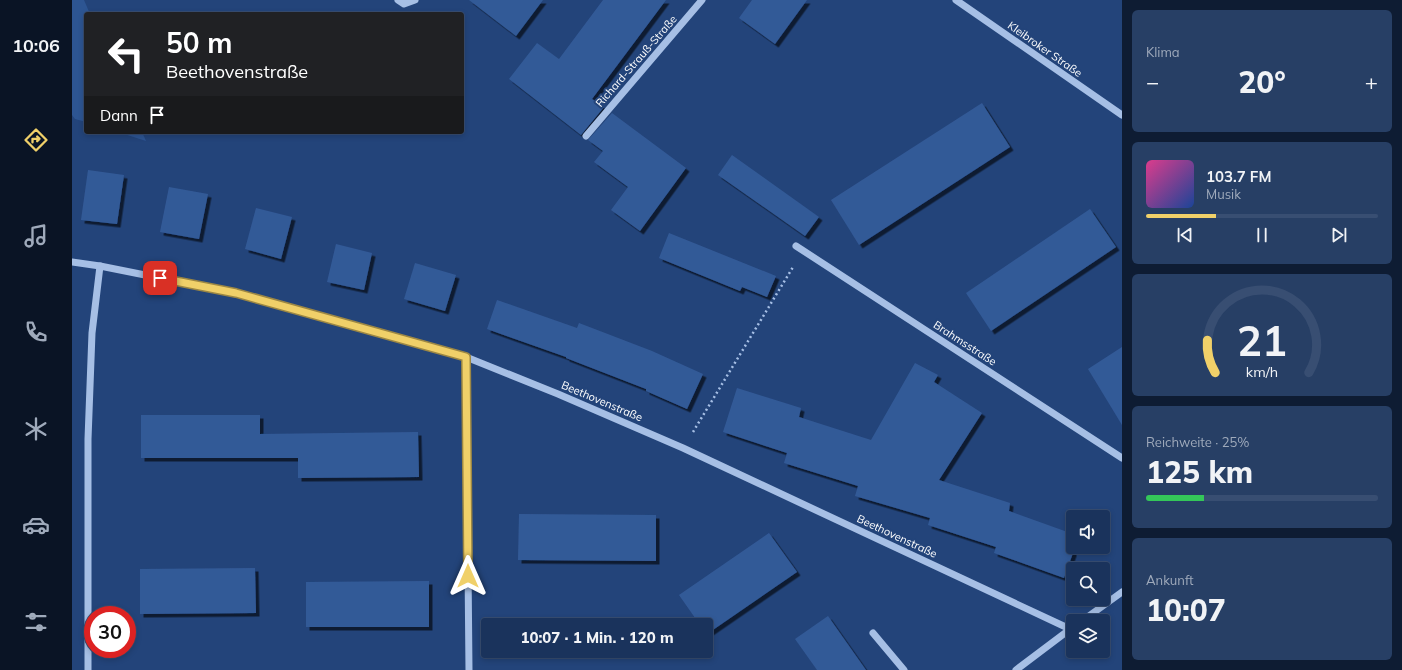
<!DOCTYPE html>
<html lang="de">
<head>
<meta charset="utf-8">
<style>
	:root { --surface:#1a335c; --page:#273f65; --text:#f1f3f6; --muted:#9faabb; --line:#384e72; --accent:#f0d069 }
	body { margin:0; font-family:Mulish,sans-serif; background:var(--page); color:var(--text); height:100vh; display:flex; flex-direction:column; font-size:15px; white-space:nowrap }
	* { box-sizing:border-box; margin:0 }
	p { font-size:13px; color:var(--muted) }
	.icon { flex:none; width:22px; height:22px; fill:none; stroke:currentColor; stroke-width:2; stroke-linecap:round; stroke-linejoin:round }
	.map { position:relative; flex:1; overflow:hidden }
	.panel { display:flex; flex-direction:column; gap:10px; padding:10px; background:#0e1c33; width:280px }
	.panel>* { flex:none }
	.hud { position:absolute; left:12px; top:12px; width:380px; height:122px; border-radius:4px; box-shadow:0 2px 6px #0003,0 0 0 1px var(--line); background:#202124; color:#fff; overflow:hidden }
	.buttons { position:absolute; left:994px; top:510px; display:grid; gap:8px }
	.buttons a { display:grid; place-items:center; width:44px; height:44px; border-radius:4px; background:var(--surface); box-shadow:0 2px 6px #0003,0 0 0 1px var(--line); font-size:20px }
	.speed { position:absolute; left:12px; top:606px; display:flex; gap:8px; font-size:20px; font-weight:700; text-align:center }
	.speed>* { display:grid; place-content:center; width:52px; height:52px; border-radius:50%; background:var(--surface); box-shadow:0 2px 6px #0003,0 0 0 1px var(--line); line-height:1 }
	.speed .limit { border:6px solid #d22; background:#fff; color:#111 }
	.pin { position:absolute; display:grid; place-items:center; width:34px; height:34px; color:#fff; margin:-17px; border-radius:8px; box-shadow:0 2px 6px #0006 }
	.me { position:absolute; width:44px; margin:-22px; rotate:0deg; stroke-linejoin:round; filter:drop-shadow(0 0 3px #0008) }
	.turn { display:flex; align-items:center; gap:14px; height:84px; padding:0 16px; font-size:18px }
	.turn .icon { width:52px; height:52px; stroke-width:2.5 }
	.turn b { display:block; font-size:28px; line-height:34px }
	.then { display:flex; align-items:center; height:38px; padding:0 16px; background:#0003; gap:8px; font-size:15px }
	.big { font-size:30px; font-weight:800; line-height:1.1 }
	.panel .card { flex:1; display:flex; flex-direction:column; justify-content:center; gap:6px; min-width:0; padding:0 14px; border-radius:6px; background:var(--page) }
	.panel .dial { align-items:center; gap:0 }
	.dial svg { height:104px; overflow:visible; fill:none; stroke:var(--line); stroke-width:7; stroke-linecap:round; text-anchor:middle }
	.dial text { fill:var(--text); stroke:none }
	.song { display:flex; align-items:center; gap:12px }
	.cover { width:48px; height:48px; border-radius:6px; background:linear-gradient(135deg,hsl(330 70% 55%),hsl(220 70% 35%)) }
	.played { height:4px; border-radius:2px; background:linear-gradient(90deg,var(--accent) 30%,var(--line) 30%) }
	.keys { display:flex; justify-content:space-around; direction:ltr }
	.heat { display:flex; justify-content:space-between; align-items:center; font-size:22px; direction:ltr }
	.charge { height:6px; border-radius:3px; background:linear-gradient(90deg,#34c759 25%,var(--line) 0) }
	.trip { position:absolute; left:409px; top:618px; width:232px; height:40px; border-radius:4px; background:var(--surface); box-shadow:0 2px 6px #0003,0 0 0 1px var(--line); font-weight:800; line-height:40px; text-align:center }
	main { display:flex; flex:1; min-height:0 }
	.menu { display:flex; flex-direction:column; width:72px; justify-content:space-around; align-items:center; background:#0a1425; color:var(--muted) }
	.menu .icon { width:28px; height:28px }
	.menu .on { color:var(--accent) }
	.menu b { font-size:18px; color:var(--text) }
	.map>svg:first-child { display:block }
	.green { fill:#2d5592 }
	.building { fill:#335a97; filter:url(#shadow) }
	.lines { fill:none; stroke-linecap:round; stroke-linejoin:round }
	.path { stroke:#a6bfe5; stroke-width:2.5; stroke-dasharray:2 3; stroke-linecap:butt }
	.minor { stroke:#a6bfe5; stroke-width:7 }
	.route-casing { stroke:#9c8744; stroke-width:10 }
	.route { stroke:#f0d069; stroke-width:7 }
	.labels { text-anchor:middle; stroke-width:4; stroke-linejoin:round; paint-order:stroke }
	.street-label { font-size:11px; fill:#fff; stroke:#23447a }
</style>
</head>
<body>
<main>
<nav class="menu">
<b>10:06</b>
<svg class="icon on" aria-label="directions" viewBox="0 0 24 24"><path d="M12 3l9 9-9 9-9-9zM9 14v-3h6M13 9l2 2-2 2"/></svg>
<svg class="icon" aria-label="music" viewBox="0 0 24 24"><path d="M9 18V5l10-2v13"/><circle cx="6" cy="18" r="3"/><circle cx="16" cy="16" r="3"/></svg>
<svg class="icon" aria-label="phone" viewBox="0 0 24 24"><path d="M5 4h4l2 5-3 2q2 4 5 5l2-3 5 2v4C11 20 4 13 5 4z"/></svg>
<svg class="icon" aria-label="climate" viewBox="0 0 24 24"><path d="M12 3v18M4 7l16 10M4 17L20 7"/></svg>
<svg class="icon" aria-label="car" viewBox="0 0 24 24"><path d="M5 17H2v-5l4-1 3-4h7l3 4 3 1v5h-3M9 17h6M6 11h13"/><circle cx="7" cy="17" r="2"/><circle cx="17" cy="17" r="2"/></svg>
<svg class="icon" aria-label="filters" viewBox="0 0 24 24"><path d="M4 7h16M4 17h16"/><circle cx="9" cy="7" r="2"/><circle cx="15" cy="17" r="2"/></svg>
</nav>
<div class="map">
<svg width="1050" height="670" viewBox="0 0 1050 670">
	<defs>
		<filter id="shadow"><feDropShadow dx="3.5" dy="3.5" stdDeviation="0" flood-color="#0009"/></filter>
	</defs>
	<rect width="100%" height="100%" fill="#23447a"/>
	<g class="green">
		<path d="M0 0H12L18 14H14V122L3 119 0 115Z"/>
		<path d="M46 132H70L74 141Z"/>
	</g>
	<g class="building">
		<path d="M397 0H471L444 36Z"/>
		<path d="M531 0H594L520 99 532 107 509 135 437 79 465 43 487 59Z"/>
		<path d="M680 0H735L703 44 667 18Z"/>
		<path d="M910 103 938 147 787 245 759 200Z"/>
		<path d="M540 113 614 168 568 231 539 210 556 187 522 162 531 151 516 140Z"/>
		<path d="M660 155 747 217 733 236 646 175Z"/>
		<path d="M16 170 52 175 45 224 9 220Z"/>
		<path d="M97 187 136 194 127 239 88 232Z"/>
		<path d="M184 208 220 217 209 259 173 249Z"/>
		<path d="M1018 209 1044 247 919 331 894 293Z"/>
		<path d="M597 233 704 276 695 297 670 287 668 291 587 258Z"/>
		<path d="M264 244 300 253 292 290 255 282Z"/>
		<path d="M343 263 384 275 373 311 332 299Z"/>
		<path d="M425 300 505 328 507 323 580 351 631 374 615 409 574 391V389L494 358V357L415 329Z"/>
		<path d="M1050 347V425L1016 369Z"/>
		<path d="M843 363 866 375 862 382 910 413 867 480 938 503 937 511 1001 534V553L992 578 922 553 924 547 856 525 858 518 783 496 786 486 712 463 715 453 651 432 665 388 729 408 727 417 799 440Z"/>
		<path d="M69 415H188V434L346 432 347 477 226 478V458H69Z"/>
		<path d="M447 514 584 515V561L446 560Z"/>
		<path d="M697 533 725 572 635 634 634 625H628L607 595Z"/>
		<path d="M183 568 184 613 68 614V569Z"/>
		<path d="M357 581V627H234V582Z"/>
		<path d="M756 616 794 670H745L723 639Z"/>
	</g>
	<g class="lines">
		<path class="path" d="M621 432 721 267"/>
		<g class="minor">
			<path d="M326 0 332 4 343 0"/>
			<path d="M884 0 1050 115"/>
			<path d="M514 136 630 0"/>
			<path d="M724 246 1050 458"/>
			<path d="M0 262 28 266"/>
			<path d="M394 357 397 670"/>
			<path d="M1010 621 1050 592"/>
			<path d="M801 633 832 670"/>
			<path d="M16 670V439L20 333 28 266 163 293 394 357 486 394 611 448 998 629"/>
			<path d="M944 670 1001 627"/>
		</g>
	</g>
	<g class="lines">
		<g class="route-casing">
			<path id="route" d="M88 278 164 293 394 357 396 576"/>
		</g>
		<use href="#route" class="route"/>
	</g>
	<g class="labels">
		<g class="street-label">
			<text transform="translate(973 49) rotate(35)" y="4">Kleibroker Straße</text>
			<text transform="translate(564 61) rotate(-49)" y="4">Richard-Strauß-Straße</text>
			<text transform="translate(893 343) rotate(33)" y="4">Brahmsstraße</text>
			<text transform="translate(530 401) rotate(23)" y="4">Beethovenstraße</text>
			<text transform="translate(825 536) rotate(25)" y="4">Beethovenstraße</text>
		</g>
	</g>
</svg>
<div class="buttons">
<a><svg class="icon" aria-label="sound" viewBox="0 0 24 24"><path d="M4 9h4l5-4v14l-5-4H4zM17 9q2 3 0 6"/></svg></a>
<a><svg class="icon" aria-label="search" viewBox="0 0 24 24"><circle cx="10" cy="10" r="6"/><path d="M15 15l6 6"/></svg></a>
<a><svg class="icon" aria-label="layers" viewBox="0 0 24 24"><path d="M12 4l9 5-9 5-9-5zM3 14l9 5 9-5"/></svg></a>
</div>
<div class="speed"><div class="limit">30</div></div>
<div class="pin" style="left:88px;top:278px;background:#d93025"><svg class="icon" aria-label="arrive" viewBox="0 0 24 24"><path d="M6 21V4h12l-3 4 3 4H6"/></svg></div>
<svg class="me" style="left:396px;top:576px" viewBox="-20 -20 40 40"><path d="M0-17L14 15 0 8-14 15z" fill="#f0d069" stroke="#fff" stroke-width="4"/></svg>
<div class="trip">10:07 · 1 Min. · 120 m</div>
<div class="hud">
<div class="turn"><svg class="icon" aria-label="left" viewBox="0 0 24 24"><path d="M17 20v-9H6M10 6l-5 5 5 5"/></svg><div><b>50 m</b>Beethovenstraße</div></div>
<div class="then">Dann<svg class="icon" aria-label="arrive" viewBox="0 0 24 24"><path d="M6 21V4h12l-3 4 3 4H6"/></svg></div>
</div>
</div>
<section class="panel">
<div class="card"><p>Klima</p>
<div class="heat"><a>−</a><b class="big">20°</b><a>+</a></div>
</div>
<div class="card">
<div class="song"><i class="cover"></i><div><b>103.7 FM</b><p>Musik</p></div></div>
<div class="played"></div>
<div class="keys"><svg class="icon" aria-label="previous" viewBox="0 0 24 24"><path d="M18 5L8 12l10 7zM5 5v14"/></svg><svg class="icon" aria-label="pause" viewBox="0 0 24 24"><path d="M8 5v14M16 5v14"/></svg><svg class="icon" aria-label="next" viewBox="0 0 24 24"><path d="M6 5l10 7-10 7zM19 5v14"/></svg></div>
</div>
<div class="card dial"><svg viewBox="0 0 100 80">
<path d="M14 69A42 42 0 1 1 86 69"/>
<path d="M14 69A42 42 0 0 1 8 44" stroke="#f0d069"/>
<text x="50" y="56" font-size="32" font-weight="700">21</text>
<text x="50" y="72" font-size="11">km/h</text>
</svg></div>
<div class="card"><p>Reichweite · 25%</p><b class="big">125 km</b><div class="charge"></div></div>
<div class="card"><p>Ankunft</p><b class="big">10:07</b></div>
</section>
</main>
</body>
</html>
